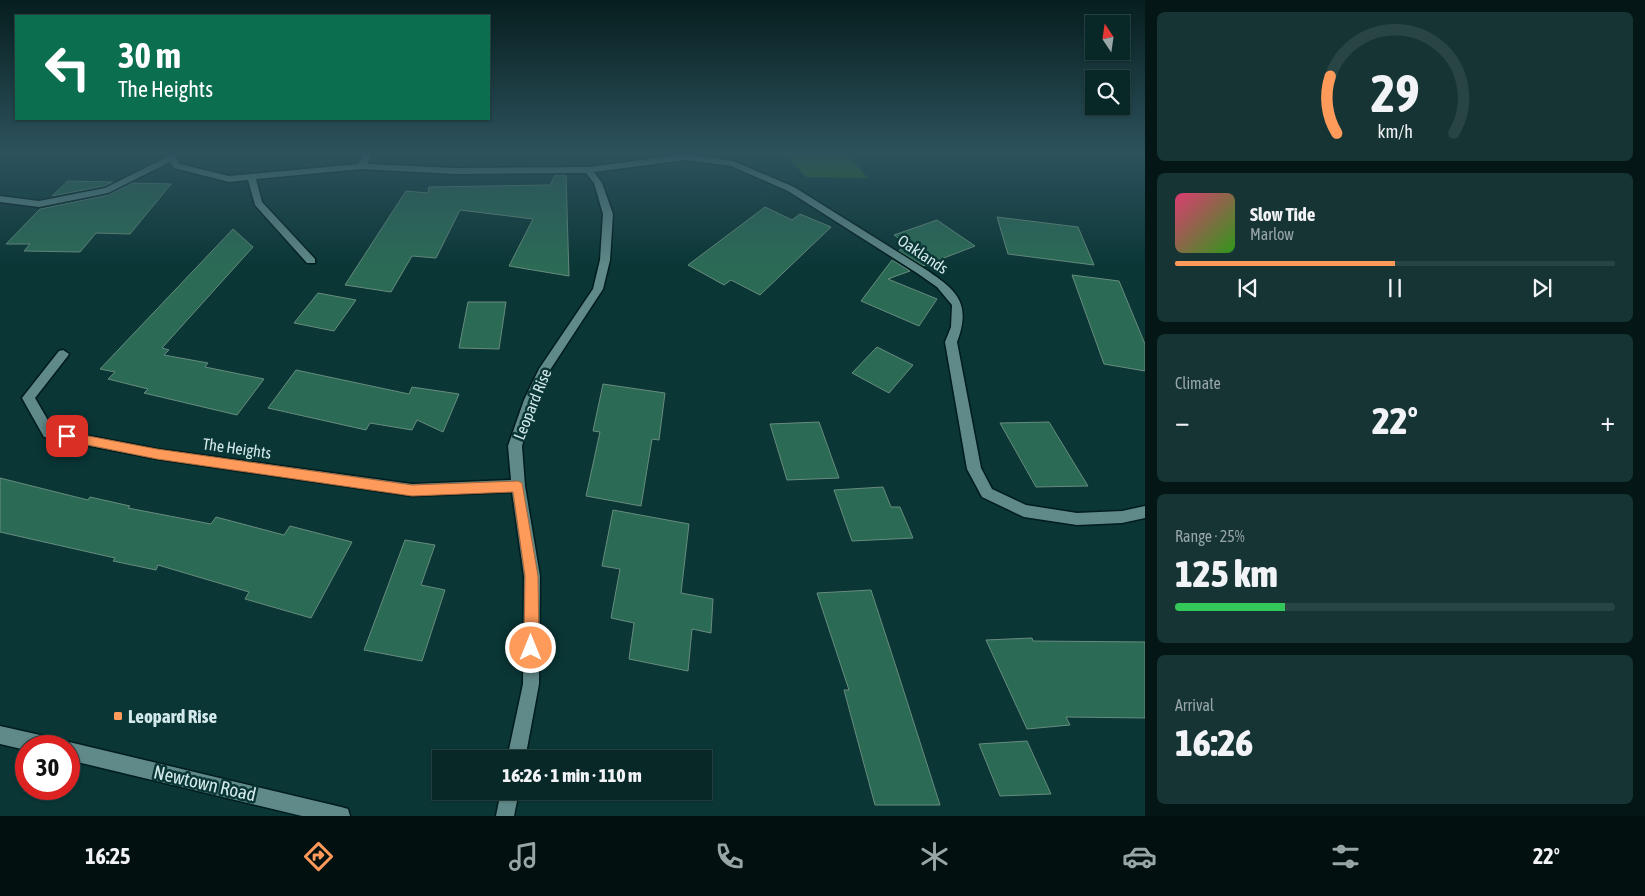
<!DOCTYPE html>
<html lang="en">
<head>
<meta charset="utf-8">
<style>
	:root { --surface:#082828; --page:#163434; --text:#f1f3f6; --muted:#98a6a8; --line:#294445; --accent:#ff9b5a }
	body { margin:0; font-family:"Asap Condensed",sans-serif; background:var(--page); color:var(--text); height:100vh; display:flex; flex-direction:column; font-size:19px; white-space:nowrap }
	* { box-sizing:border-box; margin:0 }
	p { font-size:16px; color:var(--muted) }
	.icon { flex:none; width:28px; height:28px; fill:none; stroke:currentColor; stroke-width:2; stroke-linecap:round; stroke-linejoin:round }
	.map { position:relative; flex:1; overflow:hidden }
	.drawer { display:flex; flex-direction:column; gap:12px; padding:12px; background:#041616; width:500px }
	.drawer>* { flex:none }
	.guide { position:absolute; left:15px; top:15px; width:475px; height:105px; border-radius:0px; box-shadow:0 1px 4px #0004,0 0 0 1px var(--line); background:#0b6e4f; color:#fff; overflow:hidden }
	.needle { width:32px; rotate:347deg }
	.tools { position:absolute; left:1085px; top:15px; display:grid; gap:10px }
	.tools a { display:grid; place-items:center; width:45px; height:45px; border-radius:0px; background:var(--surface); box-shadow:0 1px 4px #0004,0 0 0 1px var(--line); font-size:25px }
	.speed { position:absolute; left:15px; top:735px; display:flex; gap:10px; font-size:25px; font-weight:700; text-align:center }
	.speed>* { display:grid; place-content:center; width:65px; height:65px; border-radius:50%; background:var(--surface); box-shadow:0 1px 4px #0004,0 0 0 1px var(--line); line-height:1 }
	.speed .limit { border:8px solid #d22; background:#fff; color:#111 }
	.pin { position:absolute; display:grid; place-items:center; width:42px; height:42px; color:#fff; margin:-21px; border-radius:10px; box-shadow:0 2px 8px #0006 }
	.me { position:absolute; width:55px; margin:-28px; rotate:0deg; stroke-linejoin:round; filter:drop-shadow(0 0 4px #0008) }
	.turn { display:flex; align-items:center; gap:18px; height:105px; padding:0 20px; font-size:22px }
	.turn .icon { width:65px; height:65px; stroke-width:2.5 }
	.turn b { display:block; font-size:35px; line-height:42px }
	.big { font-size:38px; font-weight:800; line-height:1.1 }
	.drawer .tile { flex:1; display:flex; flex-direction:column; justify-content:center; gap:8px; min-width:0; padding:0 18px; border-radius:8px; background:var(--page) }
	.drawer .dial { align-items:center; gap:0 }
	.dial svg { height:130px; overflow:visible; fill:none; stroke:var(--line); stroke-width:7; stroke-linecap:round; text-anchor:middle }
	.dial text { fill:var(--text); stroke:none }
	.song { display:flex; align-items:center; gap:15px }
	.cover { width:60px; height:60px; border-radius:8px; background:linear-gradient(135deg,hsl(340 70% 55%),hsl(110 70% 35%)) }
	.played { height:5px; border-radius:2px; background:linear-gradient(90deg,var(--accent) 50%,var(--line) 50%) }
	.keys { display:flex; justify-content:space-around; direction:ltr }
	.heat { display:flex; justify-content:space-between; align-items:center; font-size:28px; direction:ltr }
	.charge { height:8px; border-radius:4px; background:linear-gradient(90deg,#34c759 25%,var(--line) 0) }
	.trip { position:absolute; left:432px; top:750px; width:280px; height:50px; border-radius:0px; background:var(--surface); box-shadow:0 1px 4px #0004,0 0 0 1px var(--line); font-weight:800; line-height:50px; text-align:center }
	.dock { display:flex; height:80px; justify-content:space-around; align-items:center; background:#031010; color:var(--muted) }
	.dock .icon { width:35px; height:35px }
	.dock .active { color:var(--accent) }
	.dock b { font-size:22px; color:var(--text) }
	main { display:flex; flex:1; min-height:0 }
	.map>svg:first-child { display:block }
	.forest { fill:#2e6719 }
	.building { fill:#2b6b55; stroke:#688b7d }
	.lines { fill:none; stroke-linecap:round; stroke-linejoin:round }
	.street-casing { stroke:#001c1c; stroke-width:3 }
	.secondary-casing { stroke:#001c1c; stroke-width:3 }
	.street { fill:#608989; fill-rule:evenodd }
	.secondary { fill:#608989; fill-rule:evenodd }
	.route { fill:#ff9b5a; stroke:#a6653a }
	.poi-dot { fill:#ff9b5a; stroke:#0a3636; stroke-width:2 }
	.labels { text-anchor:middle; stroke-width:5; stroke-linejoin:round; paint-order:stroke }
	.street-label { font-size:16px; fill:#d4eaea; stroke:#0a3636 }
	.near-poi-label { font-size:19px; font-weight:bold; fill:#d4eaea; stroke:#0a3636; text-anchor:start }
	.near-street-label { font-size:19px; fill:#d4eaea; stroke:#0a3636 }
</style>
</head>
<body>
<main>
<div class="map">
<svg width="1145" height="816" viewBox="0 0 1145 816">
	<rect width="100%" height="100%" fill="#0a3636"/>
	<path class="forest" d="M784 154H846L868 178 806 177Z"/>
	<g class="building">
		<path d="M555 175H566L569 276 509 266 533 219 460 210 436 258 412 256 391 292 345 285 406 191 428 193 429 187 550 185Z"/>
		<path d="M68 181 113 182 104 186 52 196Z"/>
		<path d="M133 183 171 184 130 234 96 233 80 252 24 251 30 244H6L40 209 108 195Z"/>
		<path d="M765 207 792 220 800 214 831 227 760 295 731 280 724 285 688 265Z"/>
		<path d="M997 217 1078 227 1094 265 1008 254Z"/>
		<path d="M937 220 975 246 923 266 899 251 905 243 894 235Z"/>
		<path d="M233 229 253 247 162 348 169 350 164 355 208 363 205 367 264 379 237 415 144 393 148 389 108 379 115 372 100 369Z"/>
		<path d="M892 260 910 271 888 279 937 299 919 326 861 301Z"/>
		<path d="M1072 275 1119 281 1145 344V371L1104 364Z"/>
		<path d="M318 293 356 300 334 331 294 323Z"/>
		<path d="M468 302H506L499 349 459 348Z"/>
		<path d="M877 347 913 365 889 393 852 373Z"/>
		<path d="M296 370 409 394 412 387 459 394 443 432 417 420 412 430 370 423 366 430 268 408Z"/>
		<path d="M603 384 665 393 659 440 652 439 641 506 586 496 600 432 593 431Z"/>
		<path d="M819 422 839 478 787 480 770 424Z"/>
		<path d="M1049 422 1088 486 1036 487 1000 423Z"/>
		<path d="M0 478 88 500 90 497 130 506 128 508 211 524 216 517 284 535 290 526 352 542 311 618 245 599 249 592 158 565 156 570 113 561 115 558 0 532Z"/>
		<path d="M883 487 891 507H900L913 538 852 541 834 490Z"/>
		<path d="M613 510 689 524 681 593 713 599 711 633 692 629 688 671 629 659 634 623 611 618 620 569 602 566Z"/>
		<path d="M405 540 435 545 421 585 445 590 422 661 364 650Z"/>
		<path d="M871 590 898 673 940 805H875L844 690H849L817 593Z"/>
		<path d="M1032 638 1033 641 1145 642V718L1066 717 1070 725 1027 729 986 640Z"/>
		<path d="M1027 741 1051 794 1000 796 979 744Z"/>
	</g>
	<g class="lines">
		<g class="street-casing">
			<g id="street">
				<path d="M166 154H174L180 164 229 176 358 164 364 154H372L367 164 455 168 588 167 686 154 733 161 794 187 925 269C956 290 972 302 957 342L981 468 992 489 1026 505 1077 513 1122 511 1145 506V518L1122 523 1077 525 1024 517 982 497 967 469 945 342 951 327 952 305 937 287 917 273 788 191 731 166 686 160 594 172 602 183 613 214 610 260 603 289 548 373 536 400 522 446 525 486 540 576 539 684 525 759H507L523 684 524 576 512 492 412 496 157 459 44 437 22 398 59 351 63 350 69 354 67 357 35 398 53 429 157 449 412 484 511 480 508 446 524 400 539 369 593 289 600 260 603 214 594 183 586 173 455 174 361 169 256 179 262 202 315 259V263H307L255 205 248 180 229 182 174 168 170 162 108 193 39 207 0 202V196L39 201 105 188 167 157Z"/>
				<path d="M501 791H519L514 816H496Z"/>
			</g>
		</g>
		<g class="secondary-casing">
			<g id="secondary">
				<path d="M0 726 49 737 55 740 58 746H26V750L0 744Z"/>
				<path d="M69 742 341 807 348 809 350 816H302L69 760V746H62Z"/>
			</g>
		</g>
		<use href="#street" class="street"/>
		<use href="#secondary" class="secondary"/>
	</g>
	<linearGradient id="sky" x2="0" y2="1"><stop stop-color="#061e1e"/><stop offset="0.57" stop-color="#2d525d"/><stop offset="1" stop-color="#2d525d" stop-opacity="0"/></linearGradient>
	<rect width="1145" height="268" fill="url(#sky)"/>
	<path class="route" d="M67 432 157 449 412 485 518 481 522 483 538 576 539 648 536 653 531 656 526 653 524 648 525 576 513 492 412 496 157 459 63 440 61 436 63 433Z"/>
	<rect class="poi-dot" x="113" y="711" width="10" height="10" rx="2.5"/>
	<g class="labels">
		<g class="street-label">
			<text transform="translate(923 254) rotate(34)" y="6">Oaklands</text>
			<text transform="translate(532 404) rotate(-68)" y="6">Leopard Rise</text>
			<text transform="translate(237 448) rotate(8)" y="6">The Heights</text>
		</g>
		<g class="near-poi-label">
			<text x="128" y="723">Leopard Rise</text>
		</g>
		<g class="near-street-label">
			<text transform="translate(205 783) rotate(13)" y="7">Newtown Road</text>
		</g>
	</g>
</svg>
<div class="tools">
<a><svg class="needle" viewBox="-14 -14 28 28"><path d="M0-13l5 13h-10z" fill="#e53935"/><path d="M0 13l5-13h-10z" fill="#98a6a8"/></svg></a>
<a><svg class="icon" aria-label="search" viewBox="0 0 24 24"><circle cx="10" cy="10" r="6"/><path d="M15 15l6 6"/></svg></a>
</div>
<div class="speed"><div class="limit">30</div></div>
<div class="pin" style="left:67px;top:436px;background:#d93025"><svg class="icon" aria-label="arrive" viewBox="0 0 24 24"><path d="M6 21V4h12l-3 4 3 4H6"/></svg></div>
<svg class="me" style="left:531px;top:648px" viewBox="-20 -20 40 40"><circle r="17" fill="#ff9b5a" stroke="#fff" stroke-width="3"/><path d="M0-11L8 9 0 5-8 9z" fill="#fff"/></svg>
<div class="trip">16:26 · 1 min · 110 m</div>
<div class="guide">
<div class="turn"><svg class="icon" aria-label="left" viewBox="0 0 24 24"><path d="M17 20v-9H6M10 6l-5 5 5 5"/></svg><div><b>30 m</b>The Heights</div></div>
</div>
</div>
<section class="drawer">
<div class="tile dial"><svg viewBox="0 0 100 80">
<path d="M14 69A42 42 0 1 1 86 69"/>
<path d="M14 69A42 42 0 0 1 10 34" stroke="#ff9b5a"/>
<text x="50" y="56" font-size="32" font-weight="700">29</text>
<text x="50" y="72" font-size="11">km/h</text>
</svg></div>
<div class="tile">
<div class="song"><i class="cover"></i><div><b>Slow Tide</b><p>Marlow</p></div></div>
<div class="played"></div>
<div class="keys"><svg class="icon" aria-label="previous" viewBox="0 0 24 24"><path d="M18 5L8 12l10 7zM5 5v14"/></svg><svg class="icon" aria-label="pause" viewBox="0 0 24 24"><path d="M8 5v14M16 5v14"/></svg><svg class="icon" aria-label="next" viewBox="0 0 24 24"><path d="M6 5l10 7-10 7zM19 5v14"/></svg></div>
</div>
<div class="tile"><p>Climate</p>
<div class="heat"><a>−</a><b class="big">22°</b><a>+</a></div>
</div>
<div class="tile"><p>Range · 25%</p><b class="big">125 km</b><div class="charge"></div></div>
<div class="tile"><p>Arrival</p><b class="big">16:26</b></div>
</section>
</main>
<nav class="dock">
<b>16:25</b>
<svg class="icon active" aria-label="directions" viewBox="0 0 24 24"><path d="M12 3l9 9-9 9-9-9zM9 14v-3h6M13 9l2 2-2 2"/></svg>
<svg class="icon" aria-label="music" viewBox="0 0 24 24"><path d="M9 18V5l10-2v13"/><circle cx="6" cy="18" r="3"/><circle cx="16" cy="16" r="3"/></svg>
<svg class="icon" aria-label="phone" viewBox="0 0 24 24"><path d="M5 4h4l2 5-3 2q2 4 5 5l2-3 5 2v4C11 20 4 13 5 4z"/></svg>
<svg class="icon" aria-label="climate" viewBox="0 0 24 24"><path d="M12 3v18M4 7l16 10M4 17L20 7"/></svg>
<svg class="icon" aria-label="car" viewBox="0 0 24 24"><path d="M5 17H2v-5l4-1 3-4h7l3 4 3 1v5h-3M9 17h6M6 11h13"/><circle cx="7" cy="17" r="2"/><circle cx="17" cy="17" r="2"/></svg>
<svg class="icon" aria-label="filters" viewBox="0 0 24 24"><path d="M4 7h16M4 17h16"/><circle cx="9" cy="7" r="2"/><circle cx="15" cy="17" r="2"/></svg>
<b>22°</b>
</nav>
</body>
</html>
